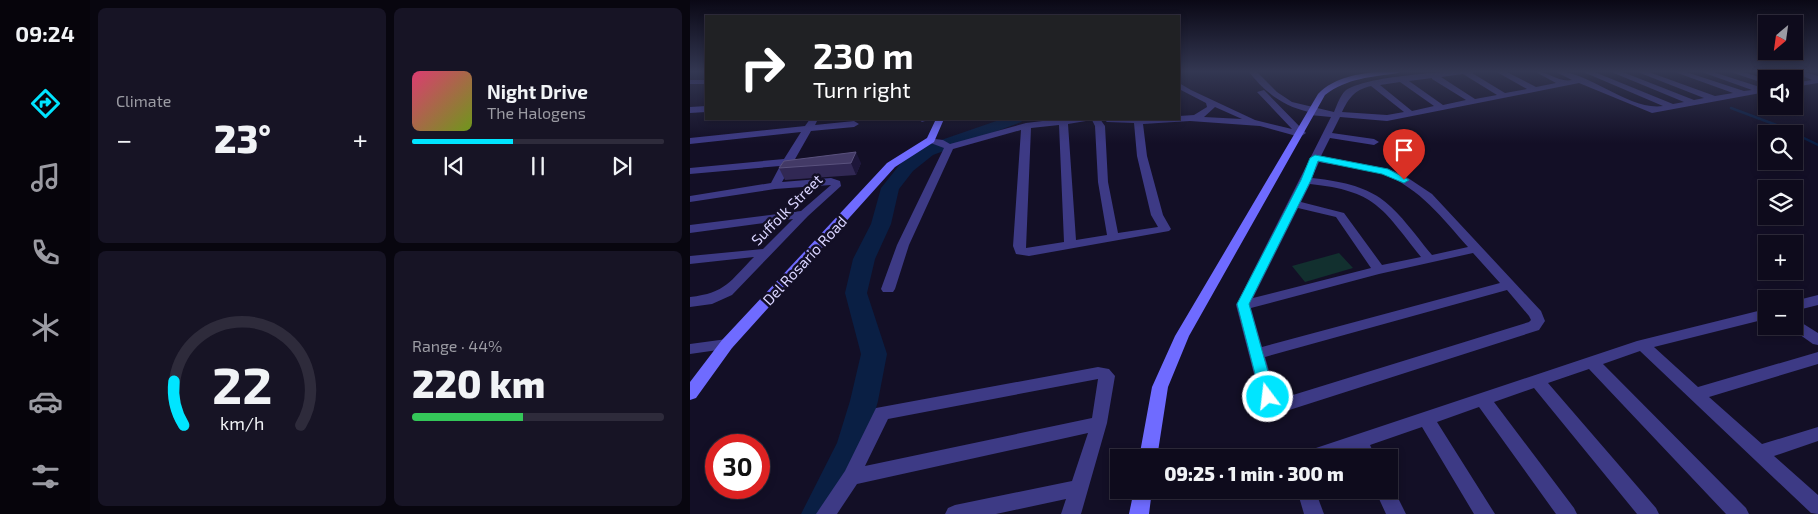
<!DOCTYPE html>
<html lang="en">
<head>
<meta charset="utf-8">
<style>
	:root { --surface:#0e0b1c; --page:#171425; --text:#f1f3f6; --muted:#9b9ba3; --line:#2e2b3b; --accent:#00e5ff }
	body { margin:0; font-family:"Exo 2",sans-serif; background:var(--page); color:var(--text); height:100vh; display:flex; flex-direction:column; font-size:19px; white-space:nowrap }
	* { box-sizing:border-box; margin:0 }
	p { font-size:16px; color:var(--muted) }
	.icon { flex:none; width:28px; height:28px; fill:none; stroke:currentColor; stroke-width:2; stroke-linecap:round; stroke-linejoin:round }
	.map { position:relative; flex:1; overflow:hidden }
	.panel { display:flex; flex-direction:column; gap:8px; padding:8px; background:#08060f; width:600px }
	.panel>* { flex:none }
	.guide { position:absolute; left:15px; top:15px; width:475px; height:105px; border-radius:0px; box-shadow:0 2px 8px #0003,0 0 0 1px var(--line); background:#202124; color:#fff; overflow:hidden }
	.needle { width:32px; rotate:209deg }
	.tools { position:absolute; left:1068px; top:15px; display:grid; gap:10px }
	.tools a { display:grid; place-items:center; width:45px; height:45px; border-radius:0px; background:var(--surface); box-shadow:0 2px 8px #0003,0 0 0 1px var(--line); font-size:25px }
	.speed { position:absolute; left:15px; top:434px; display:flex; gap:10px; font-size:25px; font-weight:700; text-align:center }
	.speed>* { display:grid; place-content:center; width:65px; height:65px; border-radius:50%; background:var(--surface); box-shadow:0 2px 8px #0003,0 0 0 1px var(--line); line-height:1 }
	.speed .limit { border:8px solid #d22; background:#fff; color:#111 }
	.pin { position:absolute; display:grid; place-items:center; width:42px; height:42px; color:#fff; margin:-51px -21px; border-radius:50% 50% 50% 0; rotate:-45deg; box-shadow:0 0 5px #0007 }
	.pin .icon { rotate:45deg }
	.me { position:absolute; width:55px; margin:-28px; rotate:345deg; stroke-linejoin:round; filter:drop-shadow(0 0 4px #0008) }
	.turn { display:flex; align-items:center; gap:18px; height:105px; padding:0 25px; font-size:22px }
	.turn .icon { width:65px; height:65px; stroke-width:2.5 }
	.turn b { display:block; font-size:35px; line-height:42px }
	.big { font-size:38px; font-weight:800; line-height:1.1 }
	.panel .widget { flex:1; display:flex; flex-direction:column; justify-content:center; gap:8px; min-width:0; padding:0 18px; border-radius:8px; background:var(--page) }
	.panel .dial { align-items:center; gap:0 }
	.dial svg { height:130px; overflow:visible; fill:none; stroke:var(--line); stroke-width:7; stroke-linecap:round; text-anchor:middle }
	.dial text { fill:var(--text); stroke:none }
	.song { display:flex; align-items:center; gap:15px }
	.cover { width:60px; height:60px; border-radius:8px; background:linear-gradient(135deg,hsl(340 70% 55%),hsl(80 70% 35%)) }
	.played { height:5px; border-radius:2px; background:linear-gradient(90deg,var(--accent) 40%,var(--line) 40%) }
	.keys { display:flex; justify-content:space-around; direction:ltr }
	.heat { display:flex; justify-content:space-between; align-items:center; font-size:28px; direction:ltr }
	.charge { height:8px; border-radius:4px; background:linear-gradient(90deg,#34c759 44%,var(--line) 0) }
	.panel .tiles { flex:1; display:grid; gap:8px; grid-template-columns:repeat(2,1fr) }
	.trip { position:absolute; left:420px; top:449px; width:288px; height:50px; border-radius:0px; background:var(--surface); box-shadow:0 2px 8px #0003,0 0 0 1px var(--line); font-weight:800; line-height:50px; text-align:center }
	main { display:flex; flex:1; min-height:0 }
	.tab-bar { display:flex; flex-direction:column; width:90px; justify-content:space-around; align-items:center; background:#06040b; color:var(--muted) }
	.tab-bar .icon { width:35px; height:35px }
	.tab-bar .active { color:var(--accent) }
	.tab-bar b { font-size:22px; color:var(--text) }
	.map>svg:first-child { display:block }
	.green { fill:#12302f }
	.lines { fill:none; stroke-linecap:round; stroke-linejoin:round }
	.stream { stroke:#0a1f44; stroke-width:2.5 }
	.river { fill:#0a1f44; fill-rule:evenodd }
	.street { fill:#3d3a85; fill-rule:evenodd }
	.secondary { fill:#6f6bff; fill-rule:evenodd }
	.wall { fill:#312854 }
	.shaded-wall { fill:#1d163a }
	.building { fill:#433a66; stroke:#5a527e }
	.route { fill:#00e5ff; stroke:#0095a6 }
	.labels { text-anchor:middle; stroke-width:5; stroke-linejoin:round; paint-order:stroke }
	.street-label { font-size:15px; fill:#d9d4ff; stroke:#130f26 }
</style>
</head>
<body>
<main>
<nav class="tab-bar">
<b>09:24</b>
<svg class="icon active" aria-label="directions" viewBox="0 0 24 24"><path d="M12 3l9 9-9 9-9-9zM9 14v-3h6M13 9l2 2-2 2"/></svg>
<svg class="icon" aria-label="music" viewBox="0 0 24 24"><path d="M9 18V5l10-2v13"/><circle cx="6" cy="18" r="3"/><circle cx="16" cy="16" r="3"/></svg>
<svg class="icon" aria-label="phone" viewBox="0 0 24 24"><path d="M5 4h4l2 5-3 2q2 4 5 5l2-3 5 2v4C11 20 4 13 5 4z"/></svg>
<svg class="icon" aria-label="climate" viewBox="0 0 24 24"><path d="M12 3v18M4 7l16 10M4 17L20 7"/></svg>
<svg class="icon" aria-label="car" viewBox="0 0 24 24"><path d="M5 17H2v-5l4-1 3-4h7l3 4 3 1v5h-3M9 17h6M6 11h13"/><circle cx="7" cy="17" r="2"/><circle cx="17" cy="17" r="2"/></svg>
<svg class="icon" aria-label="filters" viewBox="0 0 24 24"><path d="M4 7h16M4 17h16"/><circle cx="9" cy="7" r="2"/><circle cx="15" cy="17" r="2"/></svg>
</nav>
<section class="panel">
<div class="tiles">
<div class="widget"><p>Climate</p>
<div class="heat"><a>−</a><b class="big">23°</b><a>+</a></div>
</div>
<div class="widget">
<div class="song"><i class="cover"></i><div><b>Night Drive</b><p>The Halogens</p></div></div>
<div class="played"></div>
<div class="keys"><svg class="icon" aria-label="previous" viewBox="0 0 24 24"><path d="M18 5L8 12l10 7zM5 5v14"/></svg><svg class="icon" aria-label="pause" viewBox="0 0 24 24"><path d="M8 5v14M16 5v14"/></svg><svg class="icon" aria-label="next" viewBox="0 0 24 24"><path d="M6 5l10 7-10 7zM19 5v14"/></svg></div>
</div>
<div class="widget dial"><svg viewBox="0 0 100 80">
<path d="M14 69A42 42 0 1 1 86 69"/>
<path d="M14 69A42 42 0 0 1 8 42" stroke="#00e5ff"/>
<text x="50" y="56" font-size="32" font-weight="700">22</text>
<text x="50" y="72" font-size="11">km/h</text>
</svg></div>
<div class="widget"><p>Range · 44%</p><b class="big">220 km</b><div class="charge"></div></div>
</div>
</section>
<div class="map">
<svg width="1128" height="514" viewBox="0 0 1128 514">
	<rect width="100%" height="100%" fill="#130f26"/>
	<path class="green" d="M649 253 663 268 615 282 602 266Z"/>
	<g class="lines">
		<path class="stream" d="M1041 108 1089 126 1128 145"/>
		<path class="river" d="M312 119H334L331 122 243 155 223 171 209 189 201 224 185 259 177 293 197 354 188 401 176 444 144 514H111L147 443 160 401 171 354 155 293 163 259 181 224 191 188 211 163 231 147Z"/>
		<g class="street">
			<path d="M558 71H566L587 92 602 102 644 112C647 105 650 96 655 91 674 76 759 71 786 71L782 73 815 93 837 89 805 71H815L846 87 866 83 844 71C858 71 869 83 882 80L864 71C898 70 939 111 973 106L891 71H902L983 104 994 102 919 71H930L1004 100 1014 98 945 71H956L1025 96 1043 93 982 71H993L1054 91 1062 90 1009 71H1020L1073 88H1076V92L962 113 889 83 697 121 650 117 642 133 684 139 689 142 684 145 640 138 631 156 699 169 718 178 742 194 851 311 855 321 849 330 590 413 576 408 570 397 546 305 641 117 620 115 619 112C592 106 575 92 558 71ZM773 74 807 95 785 99 751 77ZM742 78V79L776 100 753 105 719 81ZM710 82 744 106 722 111 690 85ZM681 86 714 112 697 115 652 112C659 98 664 90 681 86ZM629 162C649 166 674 167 693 174 730 188 753 219 778 247L742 255C700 203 693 186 622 178ZM620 184C686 191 692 208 731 257L692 265 654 213 611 202ZM608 208 646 217 681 268 563 298ZM783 253 810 283 572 347 561 308 689 274ZM817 290 839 316 841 320 839 322 590 399 586 395 575 357Z"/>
			<path d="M1038 71H1050L1076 79V84Z"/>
			<path d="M1101 71H1112L1128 76V83L1104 87V83L1122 80Z"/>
			<rect x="0" y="80" width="16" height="4"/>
			<path d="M489 83 501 90 565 120 602 129 567 92 574 90 616 133 610 137 570 126 500 121 453 124 457 156 473 215 481 229 479 231 339 256 326 254 323 246 331 130 263 149 219 245 205 289 203 292H193L191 289 207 245 254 148 238 142V138L253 140 260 144 336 123 369 119H410L415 126 418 182 428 233 468 227 461 215 447 156 444 123 417 122 413 119H489V116L504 115 517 107 516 103 489 89ZM525 107 552 119 514 117ZM402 120 405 126 408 182 417 235 386 240 378 124ZM369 125 374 242 336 248 341 128Z"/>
			<path d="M16 106V112L0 113V107Z"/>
			<path d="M120 119H128L125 125 164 121 169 124 164 127 121 131 92 182 141 178 150 181 151 186 118 216 42 295 22 304 0 307V297C36 293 40 281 64 257L0 264V256L73 249 103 219 0 233V225L111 211 141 185 85 189 0 202V196L81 183 90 166 0 174V168L94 159 111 132 0 144V138L115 126Z"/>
			<path d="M228 119H241L232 122Z"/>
			<path d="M1128 295V305L1104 311V301Z"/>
			<path d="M1076 309V319L964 347 1008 387 1128 352V364L1019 397 1072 444 1128 427V441L1084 456 1128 495V514L1121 513 950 351 913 364 1056 508 1059 514H1036L899 369 858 383 966 508 969 514H947L844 388 804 402 884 508 887 514H866L789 407 747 422 805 514H784L732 427 680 445 686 458H668L665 450 644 458H611L614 453 620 450 947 341Z"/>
			<path d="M1104 318 1128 333V345L1123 344 1099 327 1104 326Z"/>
			<path d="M37 339 42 340 44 344 42 348 0 354V344Z"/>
			<path d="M408 367 419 369 425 376 417 423 391 514H371L376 499 306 514H255L258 508 265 505 382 481 398 433 167 484 147 514H126L155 471 186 408ZM408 379 402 418 175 466 198 419Z"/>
			<path d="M699 483 701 484 716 514H696L685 490H699Z"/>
			<path d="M607 490H625L634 514H614Z"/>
		</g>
		<g class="secondary">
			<path d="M691 71H712L708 73C682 77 657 78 635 95L499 336 478 387 467 458H449L462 387 485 336 628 94C644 77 669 74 691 71Z"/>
			<path d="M246 119H254L244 142 205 167 42 348 6 398 0 400V382L32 340 197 163 237 138Z"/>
			<path d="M444 490H462L459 514H439Z"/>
		</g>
	</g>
	<path class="wall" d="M94 161 171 163 166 175 95 180 89 168Z"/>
	<path class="shaded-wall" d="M166 152 171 163 166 175 161 163Z"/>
	<path class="building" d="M166 152 161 163 89 168 94 161Z"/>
	<linearGradient id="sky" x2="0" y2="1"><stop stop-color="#0a0815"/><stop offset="0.5" stop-color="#333752"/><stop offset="1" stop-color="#333752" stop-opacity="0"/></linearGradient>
	<rect width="1128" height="143" fill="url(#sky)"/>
	<path class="route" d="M625 155 698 169 719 180 714 183 692 174 628 161 621 180 559 304 585 397 583 401 578 403 573 401 571 397 547 304 611 180 620 158Z"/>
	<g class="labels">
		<g class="street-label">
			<text transform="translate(97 210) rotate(-45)" y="5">Suffolk Street</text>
			<text transform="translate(115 261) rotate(-47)" y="5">Del Rosario Road</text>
		</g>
	</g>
</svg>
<div class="tools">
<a><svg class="needle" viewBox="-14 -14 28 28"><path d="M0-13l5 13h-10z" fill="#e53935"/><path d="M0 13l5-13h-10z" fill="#9b9ba3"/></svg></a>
<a><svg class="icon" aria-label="sound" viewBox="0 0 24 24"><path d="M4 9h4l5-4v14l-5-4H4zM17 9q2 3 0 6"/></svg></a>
<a><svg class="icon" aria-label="search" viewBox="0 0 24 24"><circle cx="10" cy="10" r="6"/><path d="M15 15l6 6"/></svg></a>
<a><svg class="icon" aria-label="layers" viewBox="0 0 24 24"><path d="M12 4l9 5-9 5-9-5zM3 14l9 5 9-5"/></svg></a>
<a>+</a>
<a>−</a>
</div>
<div class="speed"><div class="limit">30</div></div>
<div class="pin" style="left:714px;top:180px;background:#d93025"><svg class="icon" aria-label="arrive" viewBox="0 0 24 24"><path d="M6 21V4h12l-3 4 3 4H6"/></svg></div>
<svg class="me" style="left:578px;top:397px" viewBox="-20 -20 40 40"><circle r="17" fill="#00e5ff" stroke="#fff" stroke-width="3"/><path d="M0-11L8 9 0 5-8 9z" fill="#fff"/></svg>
<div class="trip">09:25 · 1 min · 300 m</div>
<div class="guide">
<div class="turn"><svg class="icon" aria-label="right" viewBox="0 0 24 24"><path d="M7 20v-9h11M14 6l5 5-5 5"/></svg><div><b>230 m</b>Turn right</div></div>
</div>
</div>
</main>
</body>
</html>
